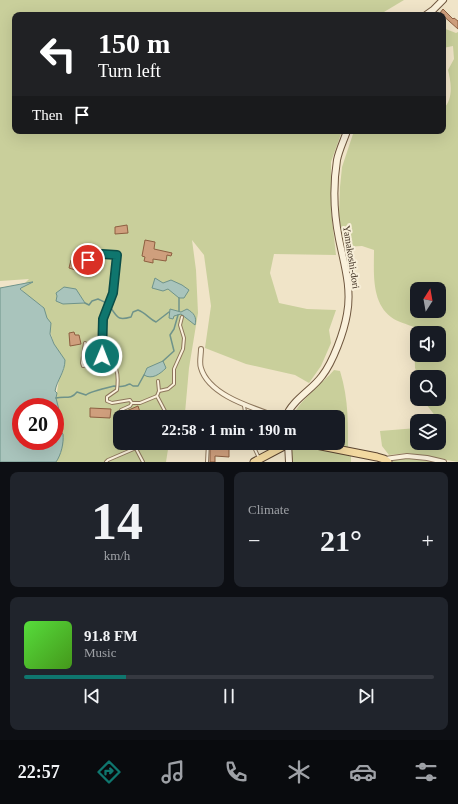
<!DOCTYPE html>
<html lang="en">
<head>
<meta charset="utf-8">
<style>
	:root { --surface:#171b24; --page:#20242c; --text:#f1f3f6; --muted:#9ea1a6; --line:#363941; --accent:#0f766e }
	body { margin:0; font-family:Georgia,serif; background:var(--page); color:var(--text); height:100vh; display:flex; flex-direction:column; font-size:15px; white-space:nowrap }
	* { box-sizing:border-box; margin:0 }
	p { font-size:13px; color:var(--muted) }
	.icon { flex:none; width:22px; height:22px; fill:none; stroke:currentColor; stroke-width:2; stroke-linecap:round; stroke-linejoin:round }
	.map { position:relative; height:462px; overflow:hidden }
	.panel { display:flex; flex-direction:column; gap:10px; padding:10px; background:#0d0f14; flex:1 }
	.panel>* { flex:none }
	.top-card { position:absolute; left:12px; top:12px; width:434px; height:122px; border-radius:8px; box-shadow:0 4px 16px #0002; background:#202124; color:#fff; overflow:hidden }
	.needle { width:26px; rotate:11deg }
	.fabs { position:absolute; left:410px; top:282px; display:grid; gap:8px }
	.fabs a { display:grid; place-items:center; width:36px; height:36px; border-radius:8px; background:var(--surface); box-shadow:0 4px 16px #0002; font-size:20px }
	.speed { position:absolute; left:12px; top:398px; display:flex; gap:8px; font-size:20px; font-weight:700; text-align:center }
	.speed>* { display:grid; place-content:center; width:52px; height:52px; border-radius:50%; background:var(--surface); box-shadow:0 4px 16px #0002; line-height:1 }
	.speed .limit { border:6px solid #d22; background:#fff; color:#111 }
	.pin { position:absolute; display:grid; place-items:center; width:34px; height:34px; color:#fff; margin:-17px; border:2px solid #fff; border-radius:50%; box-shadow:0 1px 4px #0007 }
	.me { position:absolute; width:44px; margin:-22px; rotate:1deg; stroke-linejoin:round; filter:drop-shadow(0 0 3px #0008) }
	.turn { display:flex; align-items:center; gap:14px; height:84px; padding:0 20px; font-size:18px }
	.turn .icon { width:52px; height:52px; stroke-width:2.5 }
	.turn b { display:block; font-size:28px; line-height:34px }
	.then { display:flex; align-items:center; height:38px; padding:0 20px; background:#0003; gap:8px; font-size:15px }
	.big { font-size:30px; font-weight:700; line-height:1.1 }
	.panel .tile { flex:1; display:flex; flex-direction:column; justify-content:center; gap:6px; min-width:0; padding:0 14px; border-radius:8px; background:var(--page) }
	.panel .dial { align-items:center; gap:0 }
	.dial b { font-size:52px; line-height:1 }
	.song { display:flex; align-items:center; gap:12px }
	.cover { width:48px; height:48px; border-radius:6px; background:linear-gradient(135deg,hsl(110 70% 55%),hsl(100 70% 35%)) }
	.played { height:4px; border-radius:2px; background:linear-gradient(90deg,var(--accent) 25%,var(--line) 25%) }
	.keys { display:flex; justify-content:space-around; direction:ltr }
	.heat { display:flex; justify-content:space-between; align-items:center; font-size:22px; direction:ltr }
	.panel .tiles { flex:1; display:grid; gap:10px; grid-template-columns:1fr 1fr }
	.tile:last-child { grid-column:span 2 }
	.trip { position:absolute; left:113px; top:410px; width:232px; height:40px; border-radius:8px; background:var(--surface); box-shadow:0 4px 16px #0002; font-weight:700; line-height:40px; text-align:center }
	.menu { display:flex; height:64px; justify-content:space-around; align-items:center; background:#090b0e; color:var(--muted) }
	.menu .icon { width:28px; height:28px }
	.menu .selected { color:var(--accent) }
	.menu b { font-size:18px; color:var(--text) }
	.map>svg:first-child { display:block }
	.green { fill:#c9cf9b; fill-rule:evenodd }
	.water { fill:#a9c4bc; stroke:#6f938a; fill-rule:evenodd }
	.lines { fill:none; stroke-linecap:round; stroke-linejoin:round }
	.stream { stroke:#6f938a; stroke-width:1.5 }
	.building { fill:#cf9f7d; stroke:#8d5f41 }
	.lane-casing { stroke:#8d765c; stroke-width:4 }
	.street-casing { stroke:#8d765c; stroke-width:6 }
	.secondary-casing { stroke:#6f573f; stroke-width:8 }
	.primary-casing { stroke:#5b4430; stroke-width:9 }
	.lane { stroke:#faf1dc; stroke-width:2 }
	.street { stroke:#faf1dc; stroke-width:4 }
	.secondary { stroke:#faf1dc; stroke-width:6 }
	.primary { stroke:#f3d9a0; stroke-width:7 }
	.route-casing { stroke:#0a4d48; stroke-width:10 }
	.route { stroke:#0f766e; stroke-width:7 }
	.labels { text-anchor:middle; stroke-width:4; stroke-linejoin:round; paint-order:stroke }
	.street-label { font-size:10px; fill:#3d2e20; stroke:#f7eed8 }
</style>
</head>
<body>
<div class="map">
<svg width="458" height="462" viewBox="0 0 458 462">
	<rect width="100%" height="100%" fill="#f0e4c8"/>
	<g class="green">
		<path d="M0 0H404L379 15H15V131H342L331 162V210L336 255 274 254 270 273 279 303 307 309 336 310 329 330 331 343 321 366 309 383 295 375 246 364 205 348 211 306 204 255 192 240 196 270 198 313 189 368 185 413 181 417H120V443H169L166 462H56L63 437 59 429 60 424 56 398 59 379 64 369 62 356 55 347 42 306 30 298 20 288 29 279 0 281Z"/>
		<path d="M443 28 456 33 458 32V462L407 453 389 455 382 446 380 431 417 428V443H439V440L441 441 443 426 426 404 424 399H439V377H418L415 368 414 327C407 324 397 322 391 317 371 302 374 272 374 250L362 246 344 247 339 216 340 187 342 167 354 131H443V109C454 99 451 82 448 70L454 59 453 46 443 48ZM417 289H439V311H417ZM417 333H439V355H417Z"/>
		<path d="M334 370 340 371C349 400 348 425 348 455H351V462H292V447L299 445V443H338V417L293 416C298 402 323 383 334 370Z"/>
		<path d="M407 458 434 462H393L392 460Z"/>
	</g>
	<g class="water">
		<path d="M155 278 163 283 171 280 182 285 189 290 184 298H179L168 289 163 291 152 288Z"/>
		<path d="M32 282H33L21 288 20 289 44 308 47 318 51 323 50 334 54 344 65 360C65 372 57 380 55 391L57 393 56 398 62 422 56 426 63 434C64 443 61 455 56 462H0V288ZM21 407H55V441H21Z"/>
		<path d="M64 287 76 289 85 303 63 304 56 301 57 296 56 293Z"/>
		<path d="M170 309 181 312 187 309C194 313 197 317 195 325L181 314 174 316 173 319 169 318Z"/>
		<path d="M163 361 166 368C160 374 152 380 144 375L147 368Z"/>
	</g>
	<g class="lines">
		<g class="stream">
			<path d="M85 303 89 305 92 301 98 299C102 301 108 303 110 307 118 317 117 321 131 317L133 312 138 310C146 313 149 319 156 322L169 312"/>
			<path d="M179 311V298"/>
			<path d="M163 361 174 351 170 335 174 329 178 315"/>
			<path d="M56 398C65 396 71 400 77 392L86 395C89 392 110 387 114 386 117 386 121 387 124 386 126 386 128 384 130 384L133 386H138L144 375"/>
		</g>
	</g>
	<g class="building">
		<path d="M443 9 453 19 454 18 458 21V29L440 13Z"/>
		<path d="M127 225 128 233 115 234V227Z"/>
		<path d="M145 240 155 242 154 249 172 253 171 256 167 255 166 261 153 259V263L144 261 145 257 142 256Z"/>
		<path d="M71 260 80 262 78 271 69 268Z"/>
		<path d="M74 332 75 335H79L81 344 70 346 69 333Z"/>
		<path d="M138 406 140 412 127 417 124 412Z"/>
		<path d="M90 408 111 409 110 418 90 417Z"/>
		<path d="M210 443H217V446L229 447V457L215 456V462H210Z"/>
	</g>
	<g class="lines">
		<g class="lane-casing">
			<g id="lane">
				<path d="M88 260 102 254 117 255 113 293 103 319 102 356C118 363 119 374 117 390L107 397V401L112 403 130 400 132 403 130 406 121 410 122 417"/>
				<path d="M85 343 82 363 83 366 92 364 102 356"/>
				<path d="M159 391 168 389 174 384V369L183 349 184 338 180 325 182 317"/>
				<path d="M157 396 159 391 158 381"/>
				<path d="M132 403H140L157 396 167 415"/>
				<path d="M244 406 246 417"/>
				<path d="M133 443 143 462"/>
				<path d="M252 443 259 458"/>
				<path d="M106 462 108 460 136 448"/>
				<path d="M207 462 208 443"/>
			</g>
		</g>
		<g class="street-casing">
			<g id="street">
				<path d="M201 349C201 355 199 363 201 368 209 396 254 408 278 417"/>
				<path d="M385 459 407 456 427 458 444 462"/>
			</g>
		</g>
		<g class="secondary-casing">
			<g id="secondary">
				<path d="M426 15 433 10 443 0"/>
				<path d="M286 417C291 401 312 390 322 376 333 362 344 332 347 314 352 288 344 264 339 239 334 214 333 185 337 160 339 150 344 140 347 131"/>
				<path d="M288 443 289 462"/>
			</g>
		</g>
		<g class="primary-casing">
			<g id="primary">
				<path d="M306 443 377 457 384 459 388 462"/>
				<path d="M254 462 288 444 296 443"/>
			</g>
		</g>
		<use href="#lane" class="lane"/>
		<use href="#street" class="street"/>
		<use href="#secondary" class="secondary"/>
		<use href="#primary" class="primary"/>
	</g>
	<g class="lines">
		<g class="route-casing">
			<path id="route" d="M88 260 102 254 117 255 113 293 103 319 102 356"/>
		</g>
		<use href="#route" class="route"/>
	</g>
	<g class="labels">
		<g class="street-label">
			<text transform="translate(352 257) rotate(81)" y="4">Yamakoshi-dori</text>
		</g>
	</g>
</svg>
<div class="fabs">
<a><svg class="needle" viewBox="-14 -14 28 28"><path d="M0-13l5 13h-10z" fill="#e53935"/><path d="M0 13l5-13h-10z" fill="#9ea1a6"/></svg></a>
<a><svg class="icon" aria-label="sound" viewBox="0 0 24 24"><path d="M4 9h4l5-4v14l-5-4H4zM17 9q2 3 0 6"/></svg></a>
<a><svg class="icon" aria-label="search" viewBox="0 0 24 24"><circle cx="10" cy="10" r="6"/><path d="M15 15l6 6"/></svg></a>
<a><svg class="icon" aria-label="layers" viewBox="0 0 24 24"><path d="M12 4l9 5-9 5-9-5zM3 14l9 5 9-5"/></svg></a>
</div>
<div class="speed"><div class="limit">20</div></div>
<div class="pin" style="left:88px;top:260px;background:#d93025"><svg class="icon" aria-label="arrive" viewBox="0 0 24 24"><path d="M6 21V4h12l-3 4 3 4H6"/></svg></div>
<svg class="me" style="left:102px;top:356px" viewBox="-20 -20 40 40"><circle r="17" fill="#0f766e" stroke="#fff" stroke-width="3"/><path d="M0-11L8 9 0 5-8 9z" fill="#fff"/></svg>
<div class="trip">22:58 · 1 min · 190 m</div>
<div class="top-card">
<div class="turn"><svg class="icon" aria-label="left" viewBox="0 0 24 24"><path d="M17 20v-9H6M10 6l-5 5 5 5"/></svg><div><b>150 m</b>Turn left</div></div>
<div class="then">Then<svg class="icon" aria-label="arrive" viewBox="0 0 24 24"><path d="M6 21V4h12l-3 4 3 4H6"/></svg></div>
</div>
</div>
<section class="panel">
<div class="tiles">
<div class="tile dial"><b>14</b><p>km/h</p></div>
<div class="tile"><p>Climate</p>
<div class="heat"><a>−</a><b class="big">21°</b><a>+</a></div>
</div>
<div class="tile">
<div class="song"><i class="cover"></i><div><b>91.8 FM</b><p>Music</p></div></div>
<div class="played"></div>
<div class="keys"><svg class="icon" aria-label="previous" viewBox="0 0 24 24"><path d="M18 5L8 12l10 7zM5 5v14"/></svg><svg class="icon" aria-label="pause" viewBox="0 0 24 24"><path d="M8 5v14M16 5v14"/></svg><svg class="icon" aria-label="next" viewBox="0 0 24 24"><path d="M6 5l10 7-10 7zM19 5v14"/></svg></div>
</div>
</div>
</section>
<nav class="menu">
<b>22:57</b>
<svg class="icon selected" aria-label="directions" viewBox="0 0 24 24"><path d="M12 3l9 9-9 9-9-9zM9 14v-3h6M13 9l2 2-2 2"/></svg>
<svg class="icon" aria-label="music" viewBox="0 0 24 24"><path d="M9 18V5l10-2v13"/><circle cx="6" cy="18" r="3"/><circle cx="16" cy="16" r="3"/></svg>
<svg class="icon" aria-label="phone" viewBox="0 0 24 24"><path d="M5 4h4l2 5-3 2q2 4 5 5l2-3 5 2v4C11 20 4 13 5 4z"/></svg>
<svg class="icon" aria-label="climate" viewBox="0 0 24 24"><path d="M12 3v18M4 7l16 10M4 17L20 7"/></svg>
<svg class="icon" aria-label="car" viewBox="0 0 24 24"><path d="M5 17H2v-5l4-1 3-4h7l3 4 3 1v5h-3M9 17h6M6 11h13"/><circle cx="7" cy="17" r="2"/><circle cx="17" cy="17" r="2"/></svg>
<svg class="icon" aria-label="filters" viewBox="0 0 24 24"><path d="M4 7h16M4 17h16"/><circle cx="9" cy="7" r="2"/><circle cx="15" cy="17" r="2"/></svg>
</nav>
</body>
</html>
